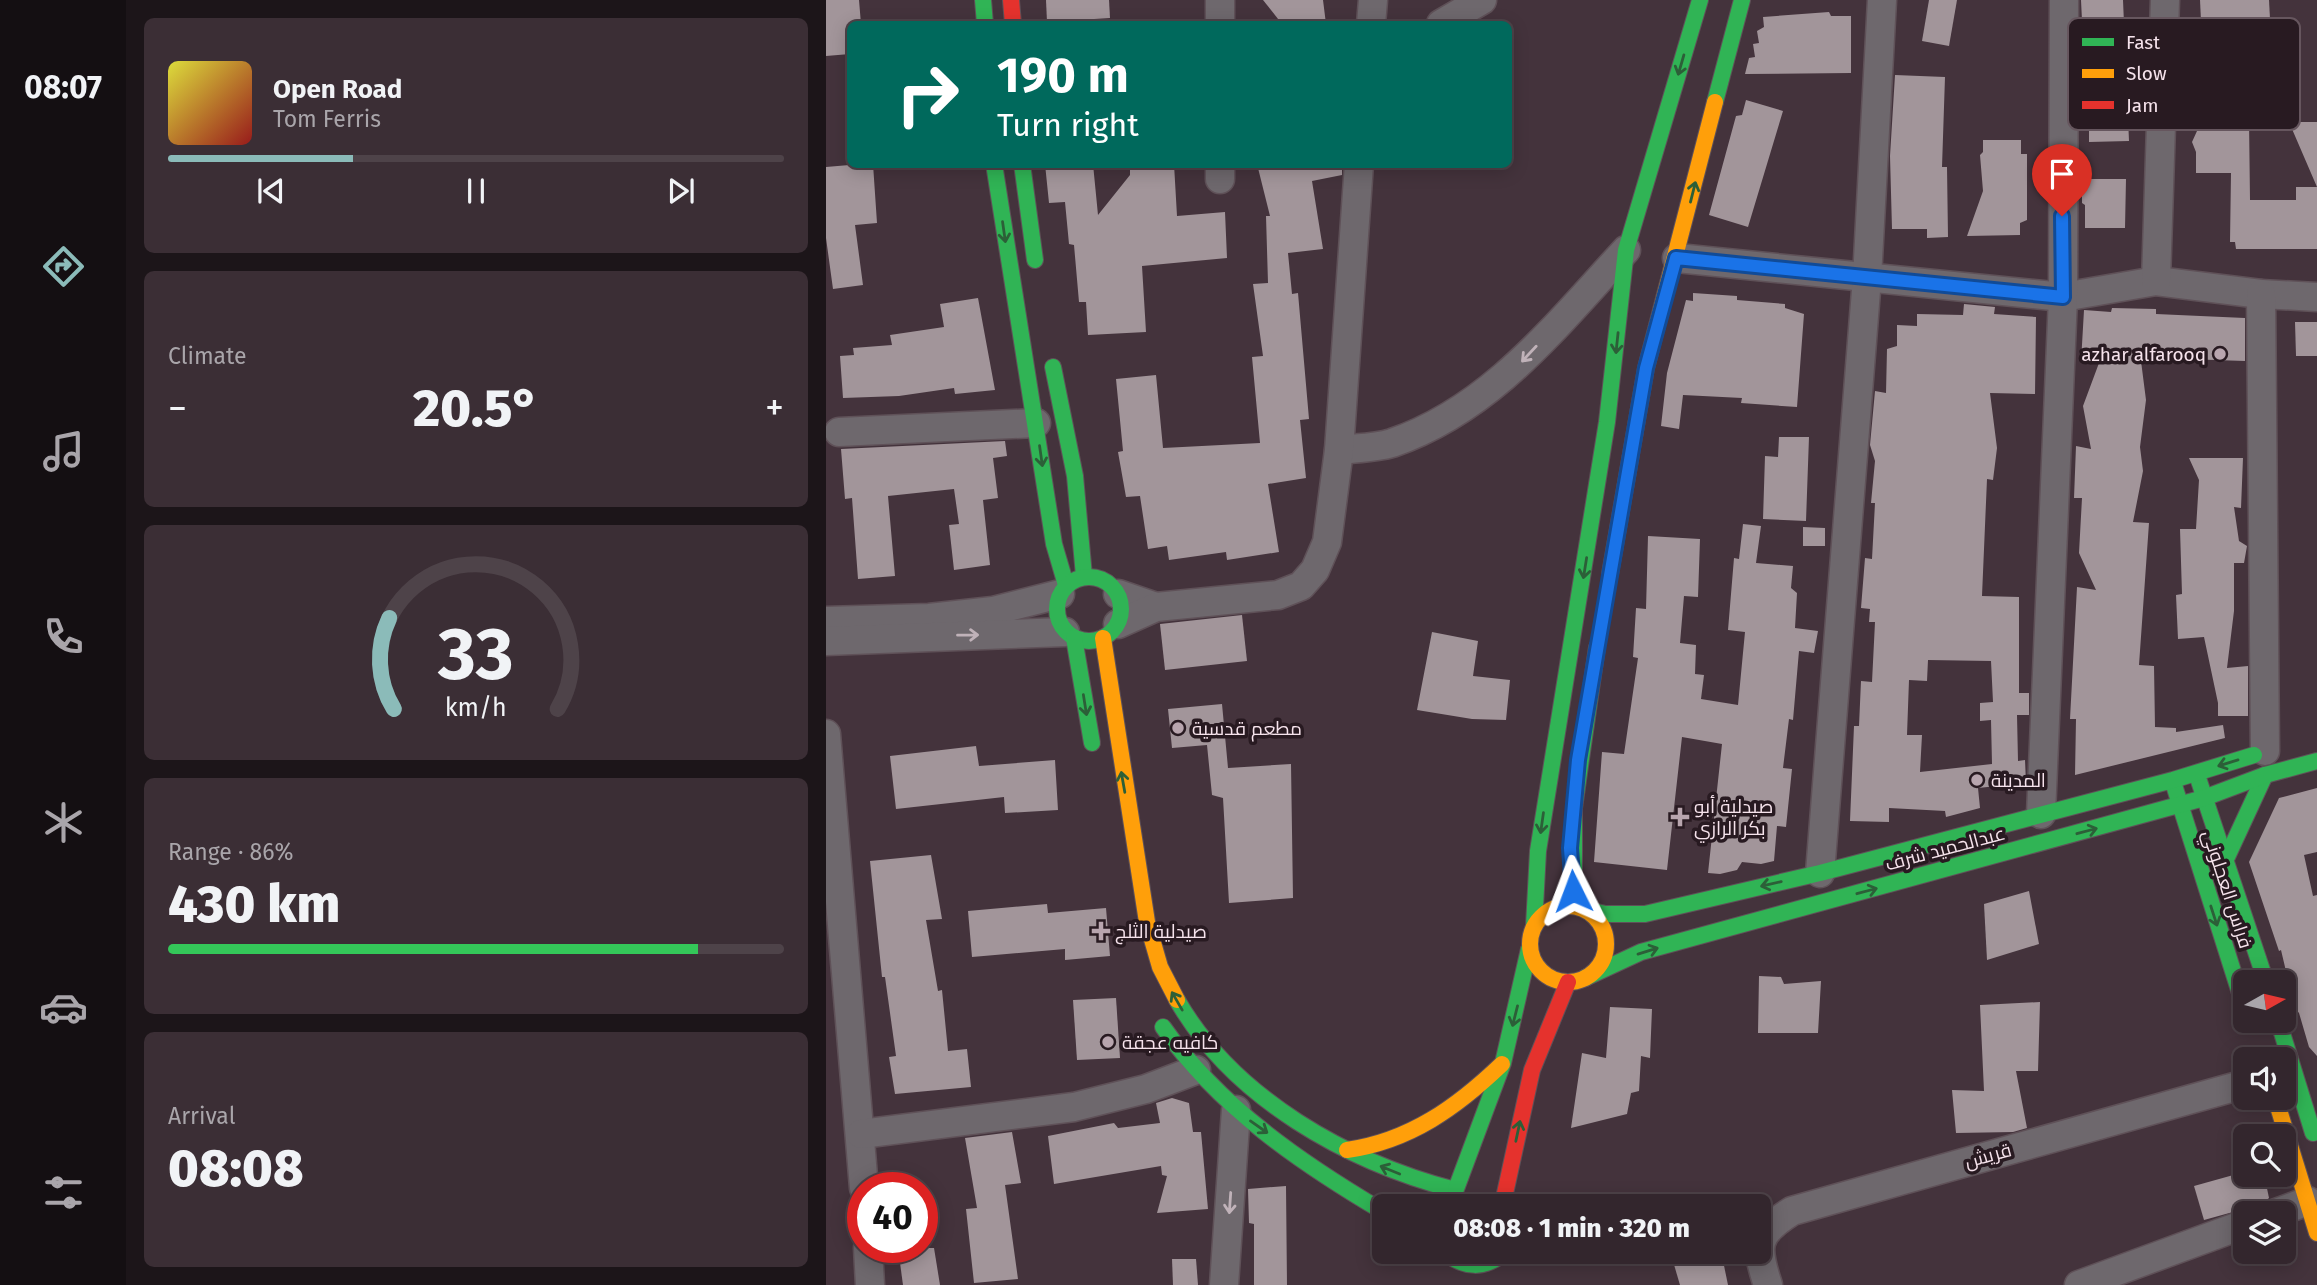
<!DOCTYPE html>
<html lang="en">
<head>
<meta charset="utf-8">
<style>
	:root { --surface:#33262d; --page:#3b2e35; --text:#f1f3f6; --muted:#a9a5aa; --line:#4e4349; --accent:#8bbbb9 }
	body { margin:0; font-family:"Fira Sans",Cairo,sans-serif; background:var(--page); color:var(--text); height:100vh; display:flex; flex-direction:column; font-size:26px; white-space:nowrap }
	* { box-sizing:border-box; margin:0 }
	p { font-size:23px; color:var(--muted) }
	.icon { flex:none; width:38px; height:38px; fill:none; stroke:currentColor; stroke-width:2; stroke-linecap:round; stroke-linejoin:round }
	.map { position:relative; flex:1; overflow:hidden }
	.side { display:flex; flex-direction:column; gap:18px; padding:18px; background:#1c1519; width:700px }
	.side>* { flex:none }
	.banner { position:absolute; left:21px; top:21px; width:665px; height:147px; border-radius:10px; box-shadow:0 4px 18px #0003,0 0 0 2px var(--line); background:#00695c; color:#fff; overflow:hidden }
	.needle { width:46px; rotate:82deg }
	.fabs { position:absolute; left:1407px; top:970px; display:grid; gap:14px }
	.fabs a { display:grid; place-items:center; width:63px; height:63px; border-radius:10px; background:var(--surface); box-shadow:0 4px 18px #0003,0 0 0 2px var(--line); font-size:35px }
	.speed { position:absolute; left:21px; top:1172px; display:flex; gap:14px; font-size:35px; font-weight:700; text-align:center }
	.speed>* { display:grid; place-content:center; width:91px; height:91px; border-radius:50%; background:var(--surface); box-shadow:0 4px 18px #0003,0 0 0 2px var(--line); line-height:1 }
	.speed .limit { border:10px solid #d22; background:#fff; color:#111 }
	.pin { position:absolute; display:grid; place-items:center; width:60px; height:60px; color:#fff; margin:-72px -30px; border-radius:50% 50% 50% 0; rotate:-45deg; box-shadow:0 0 7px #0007 }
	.pin .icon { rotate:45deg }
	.me { position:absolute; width:77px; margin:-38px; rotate:357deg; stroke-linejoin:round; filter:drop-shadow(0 0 5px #0008) }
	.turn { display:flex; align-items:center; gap:24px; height:147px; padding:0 35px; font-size:32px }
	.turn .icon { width:91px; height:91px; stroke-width:2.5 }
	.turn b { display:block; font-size:49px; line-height:60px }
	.big { font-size:52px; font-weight:800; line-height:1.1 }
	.side .card { flex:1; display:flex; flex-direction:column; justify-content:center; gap:10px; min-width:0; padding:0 24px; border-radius:10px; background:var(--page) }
	.side .dial { align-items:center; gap:0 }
	.dial svg { height:182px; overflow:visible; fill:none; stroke:var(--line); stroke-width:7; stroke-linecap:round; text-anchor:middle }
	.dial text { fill:var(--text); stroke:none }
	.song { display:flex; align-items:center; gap:21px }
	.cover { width:84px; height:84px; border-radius:10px; background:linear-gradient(135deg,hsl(60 70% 55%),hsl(0 70% 35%)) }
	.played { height:7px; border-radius:4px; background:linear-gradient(90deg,var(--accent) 30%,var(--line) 30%) }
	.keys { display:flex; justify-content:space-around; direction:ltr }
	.heat { display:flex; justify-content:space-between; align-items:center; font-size:38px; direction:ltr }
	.charge { height:10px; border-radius:5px; background:linear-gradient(90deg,#34c759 86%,var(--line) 0) }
	.trip { position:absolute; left:546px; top:1194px; width:399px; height:70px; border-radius:10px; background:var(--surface); box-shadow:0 4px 18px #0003,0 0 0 2px var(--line); font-weight:800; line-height:70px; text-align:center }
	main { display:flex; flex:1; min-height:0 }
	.dock { display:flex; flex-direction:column; width:126px; justify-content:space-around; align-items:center; background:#140f12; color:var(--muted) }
	.dock .icon { width:49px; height:49px }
	.dock .current { color:var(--accent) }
	.dock b { font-size:32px; color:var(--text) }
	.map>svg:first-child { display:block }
	.building { fill:#a2959a; fill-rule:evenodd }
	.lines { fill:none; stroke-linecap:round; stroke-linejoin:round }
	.street-casing { stroke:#5f5158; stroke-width:31 }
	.fast-casing { stroke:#5f5158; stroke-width:18 }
	.slow-casing { stroke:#5f5158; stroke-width:18 }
	.jam-casing { stroke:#5f5158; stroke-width:18 }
	.street { stroke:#6e686d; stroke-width:28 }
	.fast { stroke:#30b455; stroke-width:16 }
	.slow { stroke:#ff9f0a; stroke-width:16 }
	.jam { stroke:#e5322d; stroke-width:16 }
	.oneway { stroke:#2c5f38 }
	.oneway2 { stroke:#c0b2b9 }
	.route-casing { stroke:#114b97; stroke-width:18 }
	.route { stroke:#1a73e8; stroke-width:12 }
	.poi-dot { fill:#b8a5ae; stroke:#281a21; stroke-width:2.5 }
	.labels { text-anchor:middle; stroke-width:7; stroke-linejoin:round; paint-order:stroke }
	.poi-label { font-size:19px; fill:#f6e3ec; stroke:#281a21; text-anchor:start }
	.street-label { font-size:19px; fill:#f6e3ec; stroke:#281a21 }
	.key { fill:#281a21; stroke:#66565e; stroke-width:2 }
	.key-label { font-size:19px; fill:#f6e3ec }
</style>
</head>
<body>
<main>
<nav class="dock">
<b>08:07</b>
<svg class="icon current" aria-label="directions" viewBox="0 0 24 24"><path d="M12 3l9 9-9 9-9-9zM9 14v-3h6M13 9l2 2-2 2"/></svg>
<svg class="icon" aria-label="music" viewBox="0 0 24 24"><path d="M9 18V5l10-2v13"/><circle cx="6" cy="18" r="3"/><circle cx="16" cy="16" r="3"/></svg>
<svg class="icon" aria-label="phone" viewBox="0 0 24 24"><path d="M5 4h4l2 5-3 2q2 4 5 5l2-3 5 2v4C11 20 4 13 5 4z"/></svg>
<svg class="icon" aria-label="climate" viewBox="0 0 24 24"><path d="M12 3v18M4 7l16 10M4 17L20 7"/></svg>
<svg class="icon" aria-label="car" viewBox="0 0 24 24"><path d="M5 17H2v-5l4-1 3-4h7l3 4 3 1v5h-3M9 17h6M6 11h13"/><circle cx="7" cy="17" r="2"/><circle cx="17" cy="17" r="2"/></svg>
<svg class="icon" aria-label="filters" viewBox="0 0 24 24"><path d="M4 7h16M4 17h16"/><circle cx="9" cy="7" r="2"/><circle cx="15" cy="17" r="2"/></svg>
</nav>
<section class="side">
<div class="card">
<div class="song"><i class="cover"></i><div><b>Open Road</b><p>Tom Ferris</p></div></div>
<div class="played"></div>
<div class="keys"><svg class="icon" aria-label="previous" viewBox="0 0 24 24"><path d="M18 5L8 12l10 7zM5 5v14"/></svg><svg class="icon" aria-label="pause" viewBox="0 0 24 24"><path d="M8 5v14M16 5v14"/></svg><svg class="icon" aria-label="next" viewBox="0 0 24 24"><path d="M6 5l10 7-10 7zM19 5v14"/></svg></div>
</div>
<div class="card"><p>Climate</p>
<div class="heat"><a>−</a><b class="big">20.5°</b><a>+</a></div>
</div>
<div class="card dial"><svg viewBox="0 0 100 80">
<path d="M14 69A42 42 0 1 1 86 69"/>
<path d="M14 69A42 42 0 0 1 12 29" stroke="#8bbbb9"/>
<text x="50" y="56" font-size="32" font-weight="700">33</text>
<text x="50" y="72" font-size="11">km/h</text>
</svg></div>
<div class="card"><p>Range · 86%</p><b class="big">430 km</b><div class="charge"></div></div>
<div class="card"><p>Arrival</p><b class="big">08:08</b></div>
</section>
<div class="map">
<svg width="1491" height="1285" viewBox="0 0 1491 1285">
	<rect width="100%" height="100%" fill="#44333c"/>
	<g class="building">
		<path d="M0 0H33L35 24H24V54L0 56Z"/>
		<path d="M220 0H283L284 18 221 22Z"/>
		<path d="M437 0H497L500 24H456Z"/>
		<path d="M1103 0H1131L1123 46 1096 41Z"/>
		<path d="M1255 0H1297L1303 141 1263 142V41H1257Z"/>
		<path d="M1374 0H1443L1444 19 1375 21Z"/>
		<path d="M1003 12 1005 16H1025V73L919 74 923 58 929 57 927 44 933 43 931 31 938 27 937 17Z"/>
		<path d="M1069 75 1119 77 1116 167H1121L1122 237 1101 238V229H1066L1064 156Z"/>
		<path d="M920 100 957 111 922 227 883 215 910 116 916 115Z"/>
		<path d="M1371 119H1423L1424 200H1470V187H1491L1463 122H1491V249H1410L1409 242H1404L1405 173H1370V152L1366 142 1371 131Z"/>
		<path d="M1157 140H1195V154H1201V220L1194 223V235L1141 236 1157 191 1154 155 1157 152Z"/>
		<path d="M35 164H47L51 223 29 225 37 285 7 289 0 238V167Z"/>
		<path d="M219 164H267L272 215 304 175V164H348L351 216 399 212 401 258 316 266 320 332 262 335 260 302H253L248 245 243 244 239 202 223 203Z"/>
		<path d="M431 164H516V175L486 181 497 249 462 253 466 294 472 293 483 419 474 420 480 478 442 484 453 552 401 560 400 552 343 560 341 546 322 549 314 496 300 497 292 452 297 451 290 379 330 375 337 448 434 443 426 357 437 356 427 284 442 283 440 216H444Z"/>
		<path d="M1259 179H1300L1299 228H1259V205L1256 203V183H1259Z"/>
		<path d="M867 293 911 296V300L959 304V308L978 314 971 407 915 403 916 398 857 395 853 429 835 426 841 373 860 300 867 301Z"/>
		<path d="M152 298 169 390 129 394 128 388 73 396 17 398 14 356 28 355 27 348 66 345 64 335 118 327 114 304Z"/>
		<path d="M1138 304 1169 307 1168 314 1210 317 1209 394 1164 393 1171 448 1167 480 1161 479 1156 596 1193 597V693H1203V715H1191L1192 761 1199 760 1200 783 1152 788 1154 808 1120 817 1119 811 1063 808V822L1024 821 1028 726H1033L1035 681 1046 682 1049 622H1043L1044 609 1035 608 1039 558 1046 559 1049 503H1045L1049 461 1044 445 1049 391 1060 393 1061 349 1071 346V325L1091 326V314L1137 315ZM1102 660 1165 661 1167 702 1154 703V721L1165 720 1166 764 1094 772 1096 735H1081L1083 680 1101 681Z"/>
		<path d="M1286 308 1330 309V314L1419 318V361L1329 358V361H1315L1320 400 1314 447 1317 471 1307 522 1323 523 1313 665 1328 666 1329 727 1350 728V732L1397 725 1399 738 1249 775 1250 719H1244L1251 587 1270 590 1253 553 1256 498H1248L1250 446 1265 449 1257 406 1273 363 1255 362 1258 310 1285 312Z"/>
		<path d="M1469 322H1491V356H1470Z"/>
		<path d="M953 437H983L980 521 937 519 939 456 952 457Z"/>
		<path d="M179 441 181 456 167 458 172 498 157 500 164 565 128 570 123 525 133 524 128 489 62 496 69 576 32 579 26 498 19 499 15 449Z"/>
		<path d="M1363 458H1417L1415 508 1408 507 1413 541 1421 546 1418 563H1408V611L1401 668 1422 666V716H1392V703L1378 637 1352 639 1350 595 1356 594 1354 529H1370L1373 480Z"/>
		<path d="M917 524 935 526 930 563 967 566 965 588 971 593 969 628 992 631 988 653 973 651 967 720 963 719 957 768 966 769 960 827 951 826 948 861 935 864 916 862 911 870 894 874 882 873 896 744 856 737 841 870 768 862 776 752 798 754 812 658 807 657 810 608 820 609 822 536 874 539 872 597 858 596 854 643 870 645 869 674 878 675 875 699 912 705 919 632 902 630 908 558 913 559Z"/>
		<path d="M977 527 999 528V546H977Z"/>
		<path d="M416 615 421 661 339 670 334 624Z"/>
		<path d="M606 632 652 641 647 676 684 680 680 720 646 719 591 710Z"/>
		<path d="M396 704 402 768 465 764 467 898 403 903 397 798 386 795 381 745 346 748 342 709Z"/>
		<path d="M150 746 153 766 229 760 232 810 179 813 178 797 70 809 64 756Z"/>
		<path d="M1491 788V852L1478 855 1487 896 1491 895V1056L1483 1047 1473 1013 1464 1002 1467 1001 1455 950 1453 951 1423 862 1453 798Z"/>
		<path d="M105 855 116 919 100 920 112 991 116 990 122 1051 141 1049 145 1087 69 1094 63 1057 70 1056 59 977H56L44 861Z"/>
		<path d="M1203 891 1213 944 1161 960 1158 904Z"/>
		<path d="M221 904 222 913 280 908 284 956 239 960V949L146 957 142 911Z"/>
		<path d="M933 976 955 977 958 984 995 981 992 1033H932Z"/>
		<path d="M290 998 294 1058 251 1060 247 1000Z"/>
		<path d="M1214 1002 1212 1071H1190L1201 1128 1187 1132 1130 1133 1126 1090 1158 1091 1154 1005Z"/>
		<path d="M784 1007 826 1009 824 1058 815 1056 813 1091 805 1093 801 1114 745 1128 756 1053 780 1058Z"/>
		<path d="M346 1098 363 1103 367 1132H375L382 1209 331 1213 341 1176 336 1175 335 1166 228 1184 222 1136 288 1123 292 1128 334 1123 330 1103Z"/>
		<path d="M186 1132 195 1183 179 1185 192 1279 148 1283 140 1209 151 1208 139 1138Z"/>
		<path d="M1411 1174H1438L1443 1198 1436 1204 1378 1220 1368 1186Z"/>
		<path d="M460 1186 461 1285H428V1224L423 1223 422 1189Z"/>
		<path d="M72 1248H108L114 1285H77Z"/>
		<path d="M844 1251H895L902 1285H854Z"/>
		<path d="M346 1259H370L372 1285H347Z"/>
	</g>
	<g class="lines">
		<g class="street-casing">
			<g id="street">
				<path d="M394 0V24"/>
				<path d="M545 24 547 0"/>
				<path d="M615 24 656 0"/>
				<path d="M394 164V179"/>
				<path d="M851 258 1237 297 1330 281 1435 294 1491 297"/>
				<path d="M1330 281 1339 0"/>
				<path d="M1435 294 1439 751"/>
				<path d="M13 432 210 423"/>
				<path d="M513 450C530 448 550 448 566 443 666 409 731 324 800 250"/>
				<path d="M292 594 330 607"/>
				<path d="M0 621 103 618 167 611 234 594"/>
				<path d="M292 624 330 607 452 595 475 586 489 570 501 542 513 450 533 164"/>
				<path d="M0 641 239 632"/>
				<path d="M0 734 38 1188"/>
				<path d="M1215 814 1237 297 1238 0"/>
				<path d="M994 873 1041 278 1056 0"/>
				<path d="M35 1134 248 1107 320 1089 370 1070"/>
				<path d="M1450 1213 1482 1201"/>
				<path d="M42 1248 44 1285"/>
				<path d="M398 1285 410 1110"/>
				<path d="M942 1285C929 1246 929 1234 966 1211L1419 1084"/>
				<path d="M1253 1285 1419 1224"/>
			</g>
		</g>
		<g class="fast-casing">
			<g id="fast">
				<path d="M157 0 159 24"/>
				<path d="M889 102 916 0"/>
				<path d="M168 164 228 544 240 585"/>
				<path d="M196 164 209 260"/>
				<path d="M227 367 249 476 258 576"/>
				<circle cx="263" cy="609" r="32"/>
				<path d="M248 638 266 743"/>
				<path d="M1371 775 1440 982"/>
				<path d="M1347 782 1419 1009"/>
				<path d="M1401 857 1439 775"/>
				<path d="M748 905V808L771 647"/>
				<path d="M759 909 779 914H819L994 873 1347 780 1428 755"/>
				<path d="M708 926 712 851 781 422 800 250 874 0"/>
				<path d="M759 978 815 952 1378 798 1439 775 1491 761"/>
				<path d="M351 1000C408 1099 522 1162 629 1190"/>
				<path d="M1452 1020 1487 1133"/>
				<path d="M337 1027C393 1107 475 1163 558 1212"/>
				<path d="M630 1189 677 1063 703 949"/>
				<path d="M617 1251C638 1269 659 1270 680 1251"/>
			</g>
		</g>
		<g class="slow-casing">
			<g id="slow">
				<path d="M784 574 820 368 889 102"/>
				<path d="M277 638 321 922 334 967 351 1000"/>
				<circle cx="742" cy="944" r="38"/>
				<path d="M1449 1097 1491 1233"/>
				<path d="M521 1150C584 1141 631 1107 676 1064"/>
			</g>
		</g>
		<g class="jam-casing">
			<g id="jam">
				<path d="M185 0 187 24"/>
				<path d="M678 1198 706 1070 742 982"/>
			</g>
		</g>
		<use href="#street" class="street"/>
		<use href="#fast" class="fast"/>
		<use href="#slow" class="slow"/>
		<use href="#jam" class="jam"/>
	</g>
	<defs><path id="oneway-shaft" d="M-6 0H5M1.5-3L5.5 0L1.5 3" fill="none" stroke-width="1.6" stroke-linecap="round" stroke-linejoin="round" transform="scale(1.75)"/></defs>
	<g class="oneway">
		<use href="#oneway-shaft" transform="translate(855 65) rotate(106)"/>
		<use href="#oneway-shaft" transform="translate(867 192) rotate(-76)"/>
		<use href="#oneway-shaft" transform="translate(178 232) rotate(82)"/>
		<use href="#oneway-shaft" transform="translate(791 343) rotate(96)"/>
		<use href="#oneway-shaft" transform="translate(215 456) rotate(82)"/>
		<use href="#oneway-shaft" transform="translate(759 568) rotate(99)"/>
		<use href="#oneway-shaft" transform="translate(259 705) rotate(81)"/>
		<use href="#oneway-shaft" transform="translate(1402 763) rotate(163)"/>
		<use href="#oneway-shaft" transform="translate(297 782) rotate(-100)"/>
		<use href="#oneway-shaft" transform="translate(716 823) rotate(98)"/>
		<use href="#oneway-shaft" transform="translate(1261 831) rotate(-15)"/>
		<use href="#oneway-shaft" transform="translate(945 884) rotate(167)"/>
		<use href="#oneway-shaft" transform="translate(1041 891) rotate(-15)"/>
		<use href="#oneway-shaft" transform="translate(1388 916) rotate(72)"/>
		<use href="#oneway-shaft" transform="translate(822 951) rotate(-17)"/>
		<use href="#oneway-shaft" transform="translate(351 1001) rotate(-120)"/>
		<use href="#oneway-shaft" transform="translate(689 1016) rotate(104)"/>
		<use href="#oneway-shaft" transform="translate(433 1127) rotate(35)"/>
		<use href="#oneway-shaft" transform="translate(692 1131) rotate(-78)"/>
		<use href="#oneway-shaft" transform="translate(564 1170) rotate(-158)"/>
	</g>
	<g class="oneway2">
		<use href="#oneway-shaft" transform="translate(703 354) rotate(133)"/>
		<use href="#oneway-shaft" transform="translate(142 635) rotate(-1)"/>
		<use href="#oneway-shaft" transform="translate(404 1203) rotate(94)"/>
	</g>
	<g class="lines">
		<g class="route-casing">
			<path id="route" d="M747 891 744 848 752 760 820 368 850 258 1237 297 1236 216"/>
		</g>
		<use href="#route" class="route"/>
	</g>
	<g class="poi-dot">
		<circle cx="1394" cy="354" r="7"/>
		<circle cx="352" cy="728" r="7"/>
		<circle cx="1151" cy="780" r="7"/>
		<path d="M850.5 806.5h7v7h7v7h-7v7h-7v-7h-7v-7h7z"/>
		<path d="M271.5 920.5h7v7h7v7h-7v7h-7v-7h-7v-7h7z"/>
		<circle cx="282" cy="1042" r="7"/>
	</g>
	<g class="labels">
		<g class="poi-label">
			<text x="1380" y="361" text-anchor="end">azhar alfarooq</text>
			<text x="366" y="735">مطعم قدسية</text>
			<text x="1165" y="787">المدينة</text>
			<text x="868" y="813">صيدلية أبو<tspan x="868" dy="22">بكر الرازي</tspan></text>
			<text x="289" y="938">صيدلية الثلج</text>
			<text x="296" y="1049">كافيه عجقة</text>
		</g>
		<g class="street-label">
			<text transform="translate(1119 848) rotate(-15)" y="7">عبدالحميد شرف</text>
			<text transform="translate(1402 889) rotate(72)" y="7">فراس العجلوني</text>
			<text transform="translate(1162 1155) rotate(-15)" y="7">قريش</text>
		</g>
	</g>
	<rect x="1242" y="18" width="232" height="112" rx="10" class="key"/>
	<rect x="1256" y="38" width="32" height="8" fill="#30b455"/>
	<rect x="1256" y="69" width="32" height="9" fill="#ff9f0a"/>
	<rect x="1256" y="101" width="32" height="8" fill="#e5322d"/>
	<g class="key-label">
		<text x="1300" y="49">Fast</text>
		<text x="1300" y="80">Slow</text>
		<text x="1300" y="112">Jam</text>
	</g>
</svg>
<div class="fabs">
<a><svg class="needle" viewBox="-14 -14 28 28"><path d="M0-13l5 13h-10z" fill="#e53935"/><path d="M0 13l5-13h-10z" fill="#a9a5aa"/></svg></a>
<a><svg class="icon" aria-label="sound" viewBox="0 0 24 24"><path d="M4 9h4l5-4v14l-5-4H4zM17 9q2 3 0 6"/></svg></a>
<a><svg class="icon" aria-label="search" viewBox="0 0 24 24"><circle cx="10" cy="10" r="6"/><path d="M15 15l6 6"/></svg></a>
<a><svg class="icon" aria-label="layers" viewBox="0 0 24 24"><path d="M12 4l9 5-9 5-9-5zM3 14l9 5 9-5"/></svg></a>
</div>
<div class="speed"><div class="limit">40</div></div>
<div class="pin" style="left:1236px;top:216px;background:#d93025"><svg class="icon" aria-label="arrive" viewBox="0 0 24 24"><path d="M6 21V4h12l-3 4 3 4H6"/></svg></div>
<svg class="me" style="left:747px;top:891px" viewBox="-20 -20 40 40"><path d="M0-17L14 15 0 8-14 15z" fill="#1a73e8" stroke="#fff" stroke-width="4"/></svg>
<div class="trip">08:08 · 1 min · 320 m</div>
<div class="banner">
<div class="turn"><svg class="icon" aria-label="right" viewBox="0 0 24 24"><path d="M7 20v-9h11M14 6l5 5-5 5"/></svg><div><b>190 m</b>Turn right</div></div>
</div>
</div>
</main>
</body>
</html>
